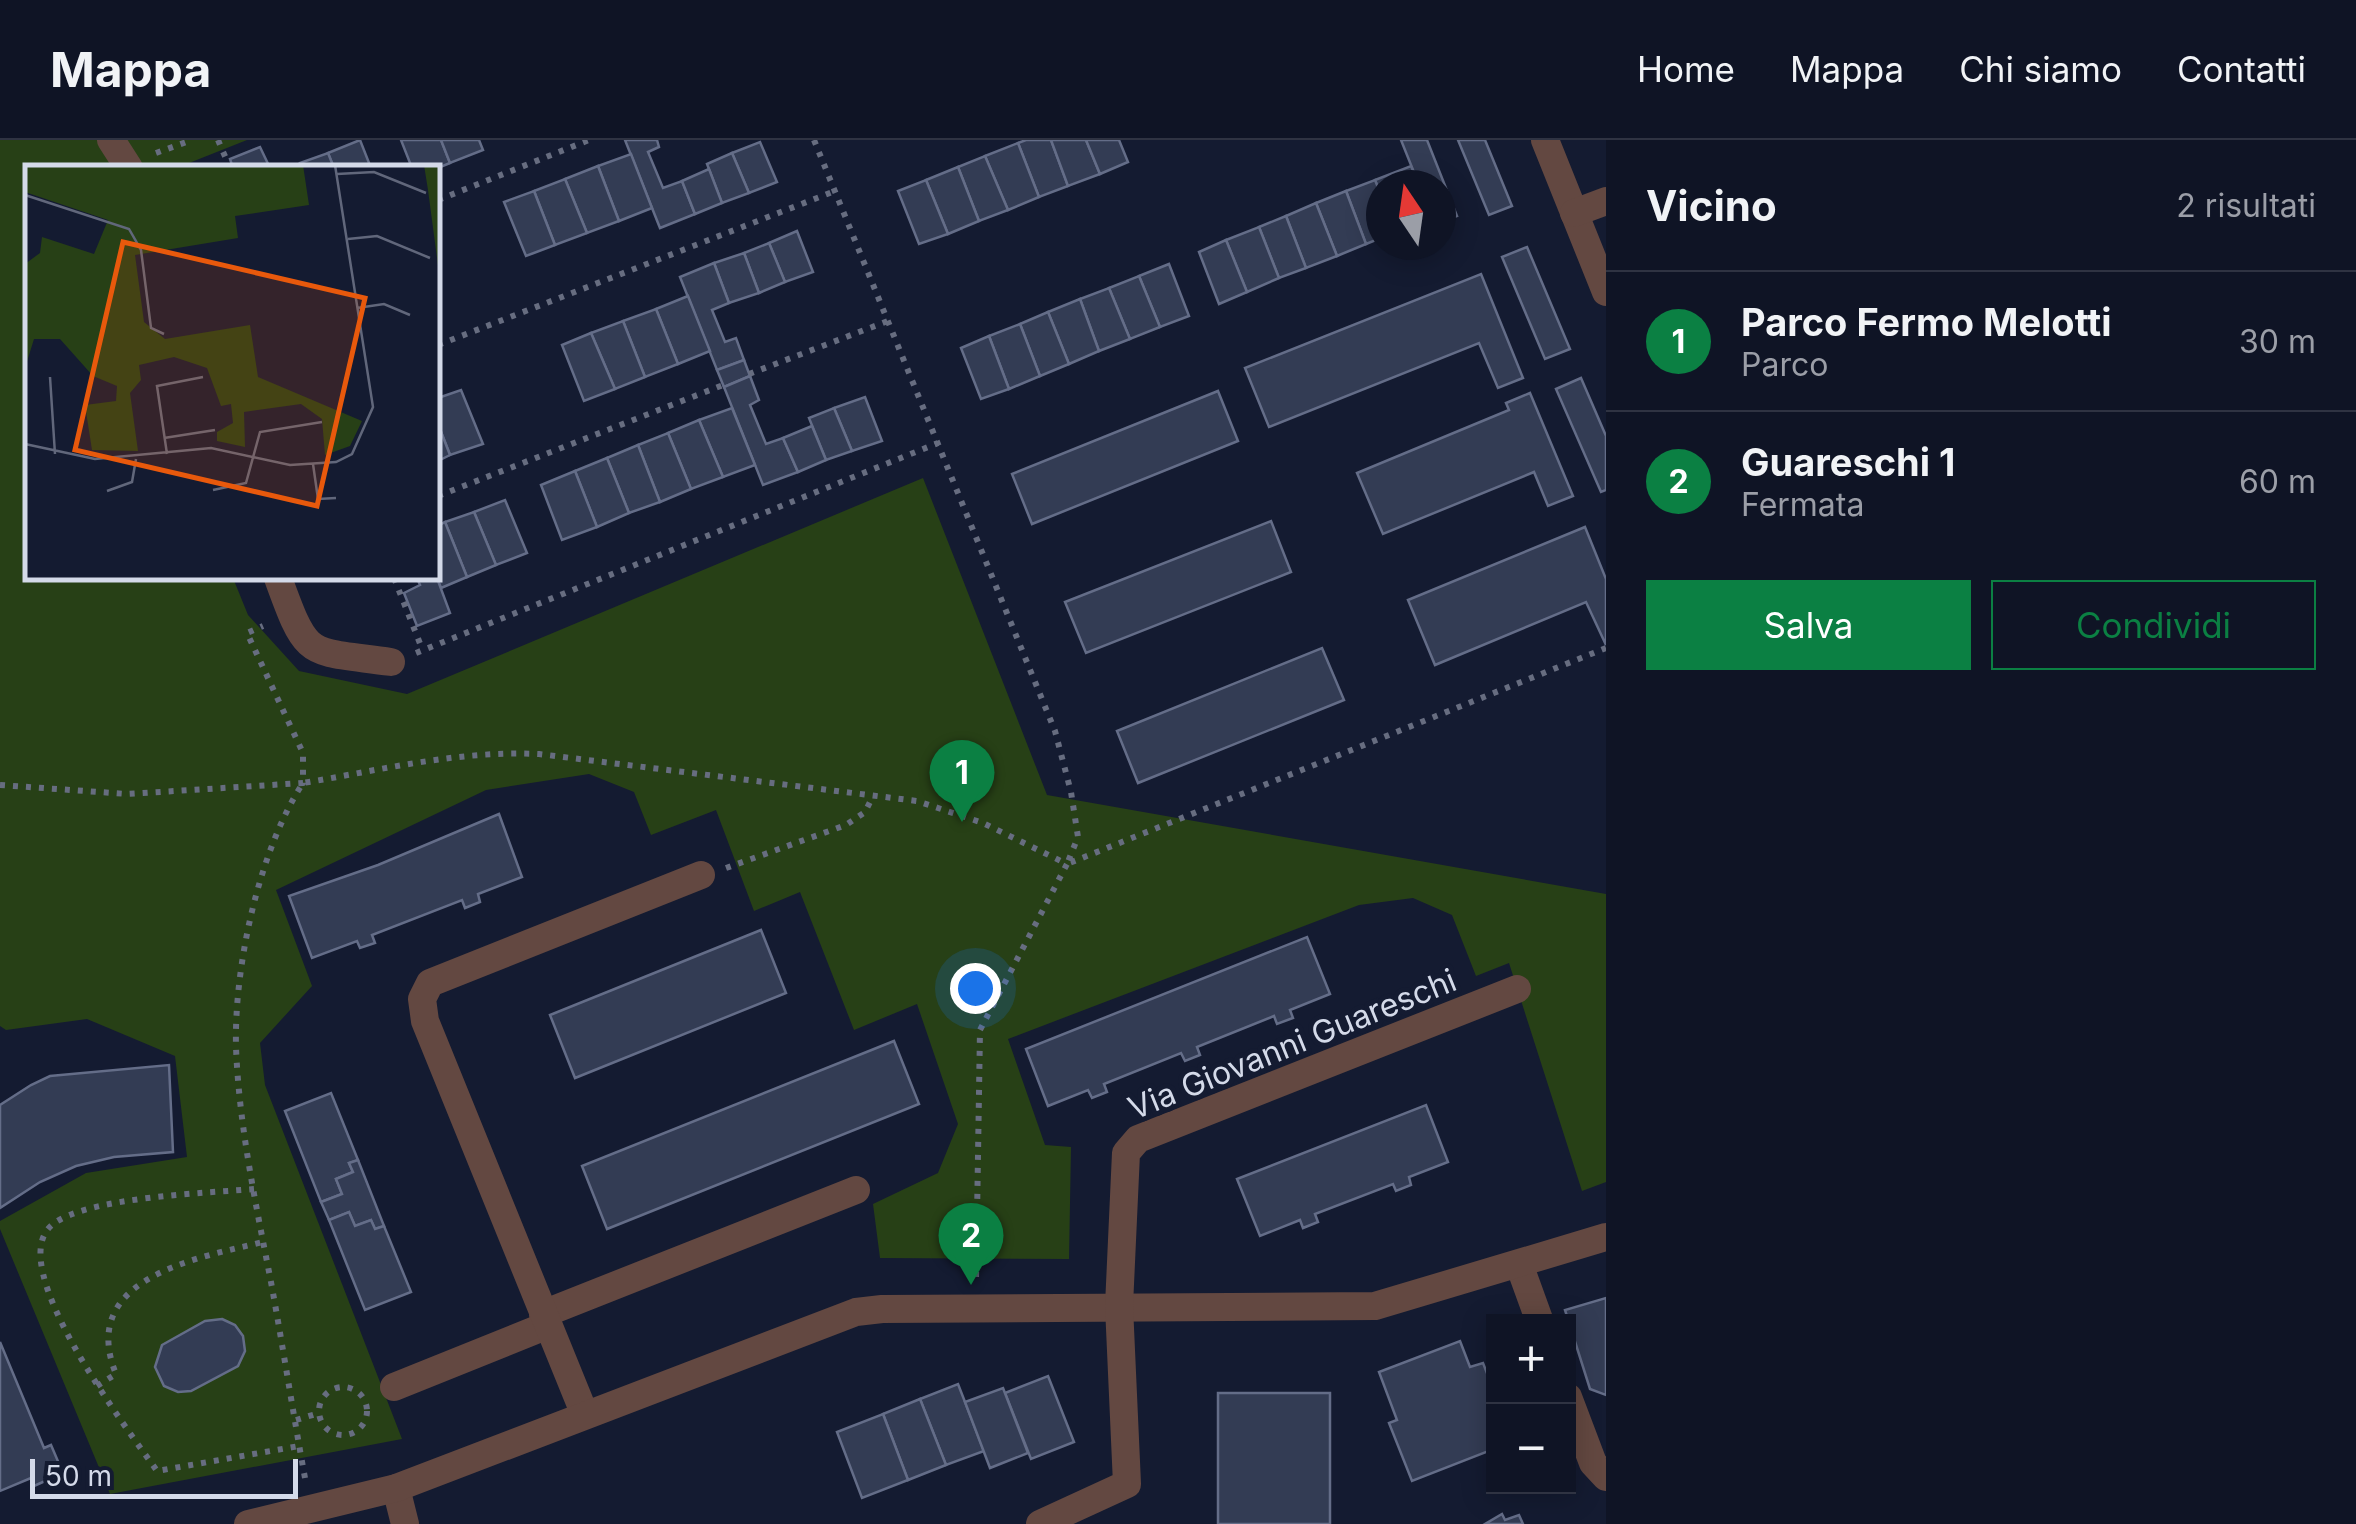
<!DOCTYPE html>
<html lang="it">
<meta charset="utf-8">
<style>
:root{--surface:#0f1425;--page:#1d2132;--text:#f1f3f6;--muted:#9b9ea7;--line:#2f3342;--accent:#0b8043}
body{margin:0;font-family:Inter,sans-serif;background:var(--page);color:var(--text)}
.controls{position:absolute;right:30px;bottom:30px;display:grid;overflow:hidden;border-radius:0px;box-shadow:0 5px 25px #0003}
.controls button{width:90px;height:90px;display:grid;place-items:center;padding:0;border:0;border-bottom:2px solid var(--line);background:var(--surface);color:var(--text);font:50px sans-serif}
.compass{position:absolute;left:1366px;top:30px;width:90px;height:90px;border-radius:50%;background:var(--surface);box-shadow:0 5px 25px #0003;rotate:347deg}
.scale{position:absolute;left:30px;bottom:25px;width:268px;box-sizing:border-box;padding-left:10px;border:5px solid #d4dae9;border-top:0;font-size:28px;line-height:35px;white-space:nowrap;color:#d4dae9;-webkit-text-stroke:8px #141b31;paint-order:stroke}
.you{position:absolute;left:975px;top:848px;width:35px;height:35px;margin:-25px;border:8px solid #fff;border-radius:50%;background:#1a73e8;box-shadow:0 0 0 15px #1a73e833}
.badge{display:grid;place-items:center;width:65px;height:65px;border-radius:50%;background:var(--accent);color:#fff;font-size:32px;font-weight:700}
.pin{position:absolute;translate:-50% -82px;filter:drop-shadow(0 2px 5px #0008)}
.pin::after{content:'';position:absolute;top:52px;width:35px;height:30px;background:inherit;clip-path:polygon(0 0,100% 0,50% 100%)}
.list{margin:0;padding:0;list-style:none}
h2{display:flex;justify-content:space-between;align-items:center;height:130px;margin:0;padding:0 40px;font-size:42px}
h2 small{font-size:32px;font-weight:400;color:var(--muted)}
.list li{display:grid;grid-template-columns:65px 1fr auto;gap:30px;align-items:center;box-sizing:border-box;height:140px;padding:0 40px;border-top:2px solid var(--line)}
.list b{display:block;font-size:38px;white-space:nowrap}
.list p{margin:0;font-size:32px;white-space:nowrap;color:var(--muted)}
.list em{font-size:32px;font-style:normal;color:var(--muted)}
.actions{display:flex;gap:20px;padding:30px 40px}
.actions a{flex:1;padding:22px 0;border:2px solid var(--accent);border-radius:0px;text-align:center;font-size:35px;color:var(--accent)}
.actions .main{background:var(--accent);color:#fff}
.map{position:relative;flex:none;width:1606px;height:1384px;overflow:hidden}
header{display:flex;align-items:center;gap:60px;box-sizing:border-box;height:140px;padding:0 50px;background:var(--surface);border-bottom:2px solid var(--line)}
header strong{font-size:48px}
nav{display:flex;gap:55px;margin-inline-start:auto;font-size:35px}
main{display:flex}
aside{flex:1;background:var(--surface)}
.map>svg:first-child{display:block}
.green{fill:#274016}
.building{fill:#333c54;stroke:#646d88;stroke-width:2.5}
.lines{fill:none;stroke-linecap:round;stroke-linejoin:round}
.path{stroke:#676d80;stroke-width:6;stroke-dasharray:5 8;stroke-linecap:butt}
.minor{stroke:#634841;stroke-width:28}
.labels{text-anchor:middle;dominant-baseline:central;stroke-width:10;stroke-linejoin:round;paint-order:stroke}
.street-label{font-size:32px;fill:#d4dae9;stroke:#141b31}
.inset-road{fill:none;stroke:#61677b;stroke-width:2.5}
.view{fill:#e8590c;fill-opacity:0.15;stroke:#e8590c;stroke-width:5}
.inset-edge{fill:none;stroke:#d4dae9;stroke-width:5}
</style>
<header>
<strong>Mappa</strong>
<nav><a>Home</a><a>Mappa</a><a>Chi siamo</a><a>Contatti</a></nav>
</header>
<main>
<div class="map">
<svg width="1606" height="1384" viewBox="0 0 1606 1384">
<rect width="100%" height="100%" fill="#141b31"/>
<polygon class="green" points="0,0 247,0 179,27 28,28 28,438 233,438 248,475 299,531 407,554 923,338 1047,655 1606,754 1606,1042 1582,1051 1509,823 1476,836 1452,775 1413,758 1359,765 1008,899 1045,1005 1071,1007 1069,1119 880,1118 873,1064 938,1033 958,984 917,864 854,890 800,752 754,771 716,670 651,695 634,652 589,634 486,650 276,750 312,846 260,903 265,945 402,1299 110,1354 0,1089 0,1081 86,1033 187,1017 175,916 87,879 6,890 0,886"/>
<g class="building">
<polygon points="360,0 371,28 334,28 328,13"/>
<polygon points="401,0 441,0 450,23 438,28 412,28"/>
<polygon points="441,0 479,0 483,10 450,23"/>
<polygon points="625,0 657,0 659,7 648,12 663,48 682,41 695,74 660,88"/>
<polygon points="1026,0 1051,0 1068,46 1039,57 1018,3"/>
<polygon points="1051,0 1086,0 1100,34 1068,46"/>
<polygon points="1086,0 1119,0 1128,22 1100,34"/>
<polygon points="1401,0 1427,0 1457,76 1441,82 1441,45 1419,45"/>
<polygon points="1458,0 1485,0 1512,66 1489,75"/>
<polygon points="760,2 777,42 749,53 732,13"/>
<polygon points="1018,3 1039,57 1008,70 985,16"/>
<polygon points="260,7 270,28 233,28 230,19"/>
<polygon points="328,13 334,28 302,28 300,23"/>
<polygon points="732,13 749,53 722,63 707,24"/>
<polygon points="631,14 652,68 619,81 598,26"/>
<polygon points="985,16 1008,70 979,81 958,27"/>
<polygon points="598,26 619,81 587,93 565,39"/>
<polygon points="1411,26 1419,45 1381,45 1381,55 1375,40"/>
<polygon points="958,27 979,81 948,94 926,40"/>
<polygon points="709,29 722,63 695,74 682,41"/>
<polygon points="565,39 587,93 555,105 534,51"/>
<polygon points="926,40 948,94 919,104 898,51"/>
<polygon points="1375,40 1381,55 1381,98 1366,104 1346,51"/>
<polygon points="534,51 555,105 526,116 504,62"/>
<polygon points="1346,51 1366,104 1337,116 1316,63"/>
<polygon points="1316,63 1337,116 1306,128 1286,76"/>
<polygon points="1286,76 1306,128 1279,138 1259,87"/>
<polygon points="1259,87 1279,138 1247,152 1226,100"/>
<polygon points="797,91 813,132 785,142 769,103"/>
<polygon points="1226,100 1247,152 1219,164 1199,112"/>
<polygon points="769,103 785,142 759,153 744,113"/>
<polygon points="1527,107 1570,209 1545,219 1502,117"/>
<polygon points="744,113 759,153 729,163 714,123"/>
<polygon points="714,123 729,163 712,170 725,202 736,198 744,220 717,230 680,137"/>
<polygon points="1169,124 1189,176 1160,187 1139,136"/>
<polygon points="1481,134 1523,238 1498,248 1479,203 1269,287 1245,228"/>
<polygon points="1139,136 1160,187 1130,199 1109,148"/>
<polygon points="1109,148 1130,199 1099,211 1080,159"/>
<polygon points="688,156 710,211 678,224 656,169"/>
<polygon points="1080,159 1099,211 1069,224 1048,172"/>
<polygon points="656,169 678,224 645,237 623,181"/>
<polygon points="1048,172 1069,224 1040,236 1020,184"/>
<polygon points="623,181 645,237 615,249 591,193"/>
<polygon points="1020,184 1040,236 1009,249 989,196"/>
<polygon points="591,193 615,249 584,261 562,205"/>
<polygon points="989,196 1009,249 981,259 961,208"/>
<polygon points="744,220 750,236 724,247 717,230"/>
<polygon points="750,236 759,260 750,265 766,304 783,298 798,332 763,345 724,247"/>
<polygon points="1581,238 1606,296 1606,350 1601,352 1556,249"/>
<polygon points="461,250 483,304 450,315 438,284 438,258"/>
<polygon points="1218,251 1238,301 1032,384 1012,334"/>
<polygon points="1530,253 1573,356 1548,366 1534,332 1383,394 1357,333 1509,270 1506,263"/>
<polygon points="865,257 882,301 852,311 834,268"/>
<polygon points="732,268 755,325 723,337 699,280"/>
<polygon points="834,268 852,311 826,320 809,278"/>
<polygon points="699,280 723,337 691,349 668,293"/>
<polygon points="438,284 450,315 438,321"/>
<polygon points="812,286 826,320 798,332 783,298"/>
<polygon points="668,293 691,349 660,362 638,305"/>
<polygon points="638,305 660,362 629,373 607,318"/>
<polygon points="607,318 629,373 597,387 575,331"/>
<polygon points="575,331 597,387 562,400 541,345"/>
<polygon points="505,360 527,413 496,425 474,372"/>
<polygon points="474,372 496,425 467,437 445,382"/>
<polygon points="1271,381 1291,432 1086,513 1065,462"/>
<polygon points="445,382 467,437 441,448 437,438 438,386"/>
<polygon points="1585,387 1606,439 1606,505 1586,462 1435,525 1408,460"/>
<polygon points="417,438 437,438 450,473 417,486 404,453 420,445"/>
<polygon points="1322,508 1344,560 1138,643 1117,591"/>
<polygon points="499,674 522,737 478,754 480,762 465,768 462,760 372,795 375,803 360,808 357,801 312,818 289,756 378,725"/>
<polygon points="761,790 786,853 575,938 550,875"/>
<polygon points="1307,797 1330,854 1290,870 1293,878 1277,884 1274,876 1197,907 1200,915 1185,921 1181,913 1104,944 1107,952 1092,958 1088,950 1048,966 1026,909"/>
<polygon points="894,901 919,964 607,1089 582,1026"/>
<polygon points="169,925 173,1012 114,1017 76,1026 40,1042 0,1068 0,965 31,945 50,936"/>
<polygon points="331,953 358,1020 349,1023 353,1032 336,1039 342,1054 321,1062 285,971"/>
<polygon points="1426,965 1448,1022 1409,1037 1411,1045 1396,1051 1393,1044 1315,1074 1318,1082 1303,1088 1300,1080 1260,1096 1237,1039"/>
<polygon points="358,1020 384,1086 375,1089 371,1080 355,1086 349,1072 329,1080 321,1062 342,1054 336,1039 353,1032 349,1023"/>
<polygon points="349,1072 355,1086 371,1080 375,1089 384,1086 411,1152 365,1170 329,1080"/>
<polygon points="1606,1158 1606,1255 1590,1249 1565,1170"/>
<polygon points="222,1179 235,1185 243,1196 245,1211 238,1226 191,1251 178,1252 164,1246 155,1227 162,1205 205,1181"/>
<polygon points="1460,1201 1470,1227 1483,1223 1494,1251 1494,1309 1412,1341 1389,1283 1397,1280 1379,1232"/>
<polygon points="0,1202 44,1308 51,1305 63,1333 34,1346 31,1338 0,1351"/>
<polygon points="1048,1236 1074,1302 1031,1319 1005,1253"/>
<polygon points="958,1244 984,1311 946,1325 920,1259"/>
<polygon points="1003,1248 1028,1313 990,1328 965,1262"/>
<rect x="1218" y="1253" width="112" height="131"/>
<polygon points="920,1259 946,1325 908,1340 883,1274"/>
<polygon points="883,1274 908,1340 862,1358 837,1292"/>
<polygon points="1502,1374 1505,1380 1519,1375 1523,1384 1485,1384"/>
</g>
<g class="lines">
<g class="path">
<polyline points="218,0 230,28"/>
<polyline points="814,0 1055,591 1071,652 1078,697 1067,724 1606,508"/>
<polyline points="156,13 192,0"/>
<polyline points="438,60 589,0"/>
<polyline points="438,205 835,51"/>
<polyline points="749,234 888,181"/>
<polyline points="438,356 723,245"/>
<polyline points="394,438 421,506"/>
<polyline points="416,513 938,303"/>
<polyline points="0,645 127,654 303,643 303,613 247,493 263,486"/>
<polyline points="726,728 846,685 865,672 873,656"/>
<path d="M254 1049C208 1053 85 1057 52 1085 2 1126 129 1291 157 1331L299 1306"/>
<path d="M97 1246 116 1234C77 1138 197 1118 263 1102"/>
<circle cx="343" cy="1271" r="24"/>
<polyline points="296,1280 319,1273"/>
<path d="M305 1338C293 1273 283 1207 271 1142 256 1065 239 986 236 907 234 827 259 710 303 643 381 630 460 610 539 614L917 661 983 683 1067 724 980 890 976 1140"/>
</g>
<g class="minor">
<polyline points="111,0 129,28"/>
<polyline points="1545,0 1606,152"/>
<polyline points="1574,73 1606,61"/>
<path d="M278 438C308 521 306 510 391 522"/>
<polyline points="1519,1124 1540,1182"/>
<polyline points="543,1174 856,1050"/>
<polyline points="394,1247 548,1185"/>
<polyline points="1568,1257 1593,1323 1606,1337"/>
<polyline points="585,1275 425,881 422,859 430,843 701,735"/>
<polyline points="396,1348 405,1384"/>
<polyline points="248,1384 396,1348 856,1172 882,1169 1375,1166 1606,1097"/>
<polyline points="1040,1384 1127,1344 1119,1166 1126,1013 1138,999 1517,849"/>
</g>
</g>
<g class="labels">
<g class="street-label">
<text transform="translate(1292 904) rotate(-22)">Via Giovanni Guareschi</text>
</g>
</g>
<g transform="translate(25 25)">
<rect width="415" height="415" fill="#141b31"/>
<path d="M0 0H278L284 40 210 51 213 73 110 90 119 157 140 174 225 160 233 212 337 256 325 281 300 290 297 254 276 239 219 247 220 282 192 276V267L208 258 206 239 196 241 182 203 149 192 114 200 116 215 105 228 113 286 67 285 60 240 91 236 92 221 68 211 35 174H9L0 203V99L15 88 17 72 69 89 83 55 0 27ZM399 0H415L414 108 403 25Z" fill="#274016"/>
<path class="inset-road" d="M312 9 349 7 401 28M0 30 104 64 116 85 126 163 139 169M323 74 352 71 405 93M332 143 359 139 385 150M25 212 30 289M139 273 190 265M0 279 70 294 186 283 265 300 311 297 327 289 348 242 310 0M142 289 132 221 178 212M288 299 293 334 311 333M188 325 221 318 235 267 297 257M82 326 107 317 111 294"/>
<path class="view" d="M98 77 340 133 292 341 50 285Z"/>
<rect width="415" height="415" class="inset-edge"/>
</g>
</svg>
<div class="controls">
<button>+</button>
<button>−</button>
</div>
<svg class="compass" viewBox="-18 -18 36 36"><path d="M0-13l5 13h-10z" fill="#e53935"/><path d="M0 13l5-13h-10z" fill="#9b9ea7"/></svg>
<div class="scale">50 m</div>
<div class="you"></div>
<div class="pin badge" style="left:962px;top:682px">1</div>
<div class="pin badge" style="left:971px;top:1145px">2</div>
</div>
<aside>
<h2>Vicino<small>2 risultati</small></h2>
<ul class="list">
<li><span class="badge">1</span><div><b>Parco Fermo Melotti</b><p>Parco</p></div><em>30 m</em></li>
<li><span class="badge">2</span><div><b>Guareschi 1</b><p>Fermata</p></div><em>60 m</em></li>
</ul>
<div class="actions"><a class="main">Salva</a><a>Condividi</a></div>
</aside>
</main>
